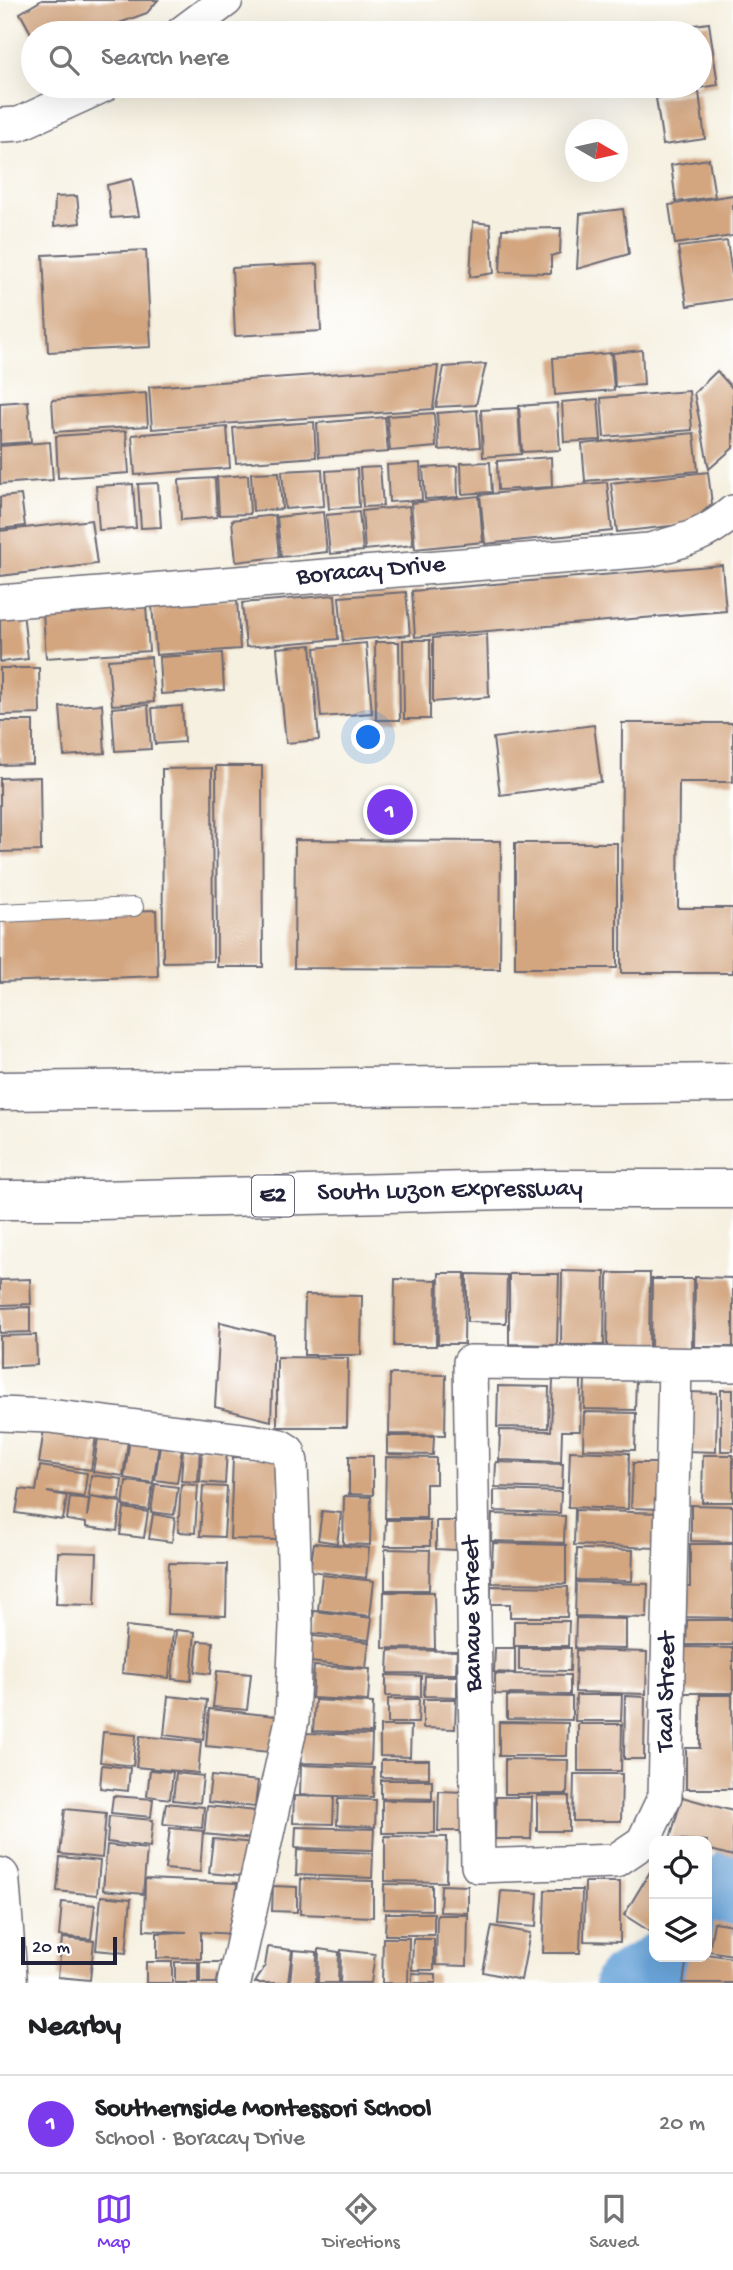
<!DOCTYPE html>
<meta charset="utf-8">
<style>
:root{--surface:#fff;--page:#f2f2f2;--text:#202124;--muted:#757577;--line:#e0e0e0;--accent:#7c3aed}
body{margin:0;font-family:"Gochi Hand",sans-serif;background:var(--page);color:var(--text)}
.controls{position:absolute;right:21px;bottom:21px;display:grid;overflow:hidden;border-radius:14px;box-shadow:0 7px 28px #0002}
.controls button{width:63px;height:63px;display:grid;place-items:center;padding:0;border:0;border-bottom:2px solid var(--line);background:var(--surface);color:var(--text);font:35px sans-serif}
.compass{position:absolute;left:565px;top:119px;width:63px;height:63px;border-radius:50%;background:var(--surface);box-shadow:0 7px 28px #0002;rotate:99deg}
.scale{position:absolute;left:21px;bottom:18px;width:96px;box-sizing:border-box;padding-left:7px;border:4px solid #22223b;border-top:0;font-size:19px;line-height:24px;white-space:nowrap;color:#22223b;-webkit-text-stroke:5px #fff;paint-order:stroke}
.you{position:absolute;left:369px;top:738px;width:24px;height:24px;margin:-18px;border:5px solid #fff;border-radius:50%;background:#1a73e8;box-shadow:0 0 0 10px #1a73e833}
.badge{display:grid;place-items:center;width:46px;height:46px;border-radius:50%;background:var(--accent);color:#fff;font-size:23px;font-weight:700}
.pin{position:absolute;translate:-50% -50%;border:4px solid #fff;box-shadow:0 2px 7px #0006}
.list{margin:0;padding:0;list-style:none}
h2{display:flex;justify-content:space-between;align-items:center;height:91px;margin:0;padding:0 28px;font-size:30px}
h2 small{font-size:23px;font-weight:400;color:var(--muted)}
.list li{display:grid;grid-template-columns:46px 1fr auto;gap:21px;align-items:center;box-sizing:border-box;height:98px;padding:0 28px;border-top:2px solid var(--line)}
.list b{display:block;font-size:26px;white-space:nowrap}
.list p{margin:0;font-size:23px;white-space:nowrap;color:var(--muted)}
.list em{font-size:23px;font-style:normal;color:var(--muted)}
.icon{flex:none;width:38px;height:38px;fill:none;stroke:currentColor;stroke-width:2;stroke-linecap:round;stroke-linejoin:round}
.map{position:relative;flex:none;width:733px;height:1983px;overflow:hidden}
.search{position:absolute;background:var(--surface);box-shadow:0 7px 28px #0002;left:21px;right:21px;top:21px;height:77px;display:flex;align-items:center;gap:18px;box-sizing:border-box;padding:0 24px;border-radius:38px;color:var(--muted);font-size:26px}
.sheet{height:189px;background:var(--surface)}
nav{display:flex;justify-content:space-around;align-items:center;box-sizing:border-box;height:98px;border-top:2px solid var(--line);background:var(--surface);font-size:19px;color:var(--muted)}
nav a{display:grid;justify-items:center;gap:4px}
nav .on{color:var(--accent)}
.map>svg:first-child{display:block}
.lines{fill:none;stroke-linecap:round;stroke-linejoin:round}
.river{stroke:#69a4d9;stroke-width:58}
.building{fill:#d3a680}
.service-casing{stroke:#6c6a75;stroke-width:20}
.minor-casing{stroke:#6c6a75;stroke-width:36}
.tertiary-casing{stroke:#6c6a75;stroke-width:41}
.motorway-casing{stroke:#6c6a75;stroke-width:41}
.service{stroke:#fff;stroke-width:18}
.minor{stroke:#fff;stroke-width:33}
.tertiary{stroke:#fff;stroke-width:38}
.motorway{stroke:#fff;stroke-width:38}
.labels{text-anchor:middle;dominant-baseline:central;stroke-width:5;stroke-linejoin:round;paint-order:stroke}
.shield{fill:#fff;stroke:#646476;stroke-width:2}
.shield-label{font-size:24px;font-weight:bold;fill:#22223b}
.street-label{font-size:26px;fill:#22223b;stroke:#fff}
</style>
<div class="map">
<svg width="733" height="1983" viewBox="0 0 733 1983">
<rect width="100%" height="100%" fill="#fff"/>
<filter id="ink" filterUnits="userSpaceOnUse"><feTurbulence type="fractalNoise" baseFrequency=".0143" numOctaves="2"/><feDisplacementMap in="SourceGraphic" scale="14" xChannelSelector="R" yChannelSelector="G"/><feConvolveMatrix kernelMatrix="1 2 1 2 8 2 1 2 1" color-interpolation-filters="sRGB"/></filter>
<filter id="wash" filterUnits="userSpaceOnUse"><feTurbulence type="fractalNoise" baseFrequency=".00686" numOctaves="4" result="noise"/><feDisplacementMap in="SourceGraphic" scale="28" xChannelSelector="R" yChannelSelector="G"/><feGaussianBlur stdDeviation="1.57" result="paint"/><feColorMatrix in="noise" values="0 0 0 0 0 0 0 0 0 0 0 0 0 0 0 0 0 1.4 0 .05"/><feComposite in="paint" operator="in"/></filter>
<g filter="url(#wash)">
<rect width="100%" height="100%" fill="#f5f0e0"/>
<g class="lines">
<g class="river">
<polyline points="707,1922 733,1876"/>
<polyline points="623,1983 665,1957"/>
</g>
</g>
<g id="blocks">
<g class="building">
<polygon points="42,0 158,0 147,13 92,33 33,33 33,37 20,13"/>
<polygon points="709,23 718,85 668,93 667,86 700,86 700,33 660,33 659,30"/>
<polygon points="699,92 705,139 663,145 656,98"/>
<polygon points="709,159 715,197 676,202 671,165"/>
<polygon points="132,179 139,216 111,218 107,185"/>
<polygon points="733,195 733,236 675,244 669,205"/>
<polygon points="77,196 80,223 54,226 55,197"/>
<polygon points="623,209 629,254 577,269 580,214"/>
<polygon points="473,222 490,224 494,273 470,277"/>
<polygon points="561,228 560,253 551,256 551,273 500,272 502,229"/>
<polygon points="727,241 733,281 733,299 687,306 678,247"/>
<polygon points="146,250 151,347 48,352 43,255"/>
<polygon points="318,264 321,331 235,336 232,268"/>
<polygon points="642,350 644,385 615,387 613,353"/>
<polygon points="611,353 614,390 555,395 553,358"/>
<polygon points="486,364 476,405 436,407 444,367"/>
<polygon points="438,366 433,409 152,429 149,387"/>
<polygon points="717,371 733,389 733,448 709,469 694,393"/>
<polygon points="689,391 692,430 604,437 601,398"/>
<polygon points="146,393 148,426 54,432 52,400"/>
<polygon points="598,399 601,440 564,442 562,402"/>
<polygon points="28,401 31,442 0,444 0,403"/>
<polygon points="557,403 560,450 522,452 519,406"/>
<polygon points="518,408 521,454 483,457 481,410"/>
<polygon points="477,410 480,447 439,450 437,413"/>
<polygon points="434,413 436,447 390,451 387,416"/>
<polygon points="385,417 388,452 319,457 317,423"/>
<polygon points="314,422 316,457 236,463 233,428"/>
<polygon points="227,427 230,468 135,475 132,435"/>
<polygon points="126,431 129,473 58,478 56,436"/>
<polygon points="694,433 698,471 585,481 582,444"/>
<polygon points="50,442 53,480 0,484 0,446"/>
<polygon points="551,457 552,487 498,490 497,461"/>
<polygon points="490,462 492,492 462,494 461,463"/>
<polygon points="420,463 422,500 389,502 387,465"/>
<polygon points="457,466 458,497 425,499 423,468"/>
<polygon points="380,467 383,506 363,507 360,468"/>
<polygon points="322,469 324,506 285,509 282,471"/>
<polygon points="357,469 359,507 329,509 326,471"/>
<polygon points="279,472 282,509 253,511 251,473"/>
<polygon points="708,472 712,504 689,524 617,532 611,483"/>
<polygon points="248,475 250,514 219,515 217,477"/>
<polygon points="215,478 217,517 181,520 179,480"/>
<polygon points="607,482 612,531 485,544 480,495"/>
<polygon points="158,483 161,527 141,528 138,484"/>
<polygon points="133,484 136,528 99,530 96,486"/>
<polygon points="21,495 25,526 0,529 0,497"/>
<polygon points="479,496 483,542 415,549 411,503"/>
<polygon points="409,506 413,545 365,550 362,511"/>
<polygon points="323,512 327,552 281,557 277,517"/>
<polygon points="359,512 363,551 330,554 326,515"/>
<polygon points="275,515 279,557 236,562 232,520"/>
<polygon points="91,520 97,564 0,576 0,531"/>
<polygon points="722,565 726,611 415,637 412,591"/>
<polygon points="406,592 410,635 343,641 339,597"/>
<polygon points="335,595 338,639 246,647 242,603"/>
<polygon points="237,599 240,649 156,655 152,605"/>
<polygon points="146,605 149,651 46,658 43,612"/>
<polygon points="23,611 28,659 0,662 0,614"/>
<polygon points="487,634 489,697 433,702 433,638"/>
<polygon points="403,640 430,640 430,719 404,719"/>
<polygon points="375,642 399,642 400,720 376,720"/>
<polygon points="366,643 372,713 321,717 315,648"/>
<polygon points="311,645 319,740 286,743 277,648"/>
<polygon points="222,653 224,690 161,694 159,657"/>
<polygon points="151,657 154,702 112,705 108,660"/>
<polygon points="0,668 39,668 40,714 0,715"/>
<polygon points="102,704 105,753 64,756 60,707"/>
<polygon points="148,705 151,749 115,751 112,708"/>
<polygon points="182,706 184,742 155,744 152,708"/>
<polygon points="0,721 33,721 33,764 0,765"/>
<polygon points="622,723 733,723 733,782 679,782 678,908 733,908 733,973 621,973"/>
<polygon points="594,725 601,782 500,795 493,738"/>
<polygon points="216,766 262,766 263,967 217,967"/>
<polygon points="212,768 213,961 163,962 162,769"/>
<polygon points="40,777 41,851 0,852 0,778"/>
<polygon points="295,840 501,841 500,969 294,968"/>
<rect x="515" y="843" width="102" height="125"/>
<polygon points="156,910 158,976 0,982 0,916"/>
<polygon points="562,1271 605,1272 604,1345 561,1345"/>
<polygon points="439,1273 465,1273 464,1344 438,1344"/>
<polygon points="608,1273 650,1273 649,1347 607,1347"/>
<polygon points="467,1274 507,1275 506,1323 467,1322"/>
<polygon points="509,1274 559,1274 557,1345 509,1344"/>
<polygon points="695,1277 733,1278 733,1347 694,1347"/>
<polygon points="30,1279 31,1304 0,1305 0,1280"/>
<polygon points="395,1279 437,1280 436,1346 394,1346"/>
<polygon points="652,1279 693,1279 692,1350 651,1350"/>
<polygon points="305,1295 362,1296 361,1355 304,1355"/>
<polygon points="30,1307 30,1332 0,1333 0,1308"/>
<polygon points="220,1322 274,1335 271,1421 215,1407"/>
<polygon points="36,1335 37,1365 0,1367 0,1336"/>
<polygon points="277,1357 348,1358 347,1427 277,1427"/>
<polygon points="390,1374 446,1375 445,1435 389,1434"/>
<polygon points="585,1377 636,1378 635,1410 584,1409"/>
<polygon points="553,1380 581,1380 580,1431 562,1431 561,1462 499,1460 500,1430 551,1431"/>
<polygon points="498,1386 549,1387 548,1428 497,1427"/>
<rect x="721" y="1390" width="12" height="61"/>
<polygon points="688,1392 717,1393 716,1452 687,1451"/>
<polygon points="584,1412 636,1413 635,1450 583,1449"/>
<polygon points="45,1422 97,1430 91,1470 39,1463"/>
<polygon points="99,1430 129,1435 123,1476 93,1472"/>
<polygon points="387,1436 434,1436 433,1455 387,1454"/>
<polygon points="130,1439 159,1444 153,1483 124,1478"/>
<polygon points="160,1446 182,1449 177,1483 155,1480"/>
<polygon points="183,1447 200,1448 198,1482 181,1481"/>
<polygon points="202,1447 227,1449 225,1484 200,1482"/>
<polygon points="570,1451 629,1453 628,1509 568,1507"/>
<polygon points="703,1455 733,1455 733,1502 702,1502"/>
<polygon points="349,1456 373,1456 373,1495 349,1494"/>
<polygon points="233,1457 280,1458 277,1540 230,1539"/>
<polygon points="386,1457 436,1458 436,1484 426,1484 426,1518 385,1518"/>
<polygon points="496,1462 563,1464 562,1489 495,1487"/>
<polygon points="633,1463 662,1463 661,1509 631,1508"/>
<polygon points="40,1466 87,1473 84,1497 47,1492 67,1496 63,1520 16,1513 20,1489 36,1491"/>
<polygon points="91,1475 122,1479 120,1500 89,1496"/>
<polygon points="126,1481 153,1484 149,1510 123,1506"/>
<polygon points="155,1484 178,1487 174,1515 151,1512"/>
<polygon points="181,1484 198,1485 195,1533 178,1532"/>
<polygon points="203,1486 227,1487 224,1537 200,1536"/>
<polygon points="494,1490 561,1492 560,1513 494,1511"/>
<polygon points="344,1496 371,1497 370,1545 343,1544"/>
<polygon points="70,1497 89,1499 87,1517 90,1497 121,1502 117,1531 86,1527 86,1523 67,1520"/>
<polygon points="691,1505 733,1506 733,1542 691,1541"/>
<polygon points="124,1508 148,1512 144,1538 120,1535"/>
<polygon points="575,1510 659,1513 658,1548 574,1545"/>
<polygon points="322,1511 341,1513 337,1543 318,1540"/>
<polygon points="153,1514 175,1518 172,1542 149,1539"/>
<polygon points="492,1514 565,1516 564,1543 491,1541"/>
<polygon points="386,1520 430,1520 430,1546 385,1546"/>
<polygon points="436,1521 457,1521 456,1550 436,1549"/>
<polygon points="314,1543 369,1548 366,1578 310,1571"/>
<polygon points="493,1543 566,1545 566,1584 491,1583"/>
<polygon points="690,1544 733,1544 733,1618 679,1617 679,1587 690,1587"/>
<polygon points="385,1549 430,1550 429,1590 385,1590"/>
<polygon points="577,1549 633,1550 632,1581 576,1580"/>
<polygon points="58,1552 97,1553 95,1605 56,1604"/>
<polygon points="169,1563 227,1564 226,1616 167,1614"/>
<polygon points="322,1575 374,1581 370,1616 318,1610"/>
<polygon points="576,1582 648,1584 647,1618 575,1616"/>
<polygon points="491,1586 568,1587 567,1617 510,1617 510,1604 491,1604"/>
<polygon points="384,1592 434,1592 435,1649 383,1648"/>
<polygon points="314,1611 372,1618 369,1640 311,1633"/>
<polygon points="576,1618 626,1619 626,1649 575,1648"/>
<polygon points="687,1620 733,1620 733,1645 686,1645"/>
<polygon points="514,1621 569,1621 568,1646 514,1646"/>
<polygon points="126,1626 173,1631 169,1678 122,1673"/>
<polygon points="176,1630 195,1632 191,1681 172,1679"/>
<polygon points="304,1635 369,1642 366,1668 301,1661"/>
<polygon points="198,1641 213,1642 211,1674 195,1672"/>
<polygon points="683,1647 733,1648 733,1693 683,1693"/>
<polygon points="495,1648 515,1648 515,1673 494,1672"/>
<polygon points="519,1648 571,1648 570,1671 519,1670"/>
<polygon points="389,1650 457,1651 456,1674 388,1673"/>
<polygon points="576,1650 647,1652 646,1694 575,1692"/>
<polygon points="314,1666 370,1669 368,1701 312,1698"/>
<polygon points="217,1671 251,1674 247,1710 213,1707"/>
<polygon points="495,1674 570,1675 570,1695 495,1694"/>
<polygon points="386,1675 421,1676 421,1697 386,1696"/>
<polygon points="425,1676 457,1676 457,1697 424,1696"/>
<polygon points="576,1695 622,1695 621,1721 575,1721"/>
<polygon points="700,1695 732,1695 733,1789 686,1789 686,1748 700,1748"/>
<polygon points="168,1696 207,1700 203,1740 164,1735"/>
<polygon points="507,1696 572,1697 572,1720 507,1719"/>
<polygon points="625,1696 645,1697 644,1759 624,1759"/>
<polygon points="388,1699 419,1699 418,1723 388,1723"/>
<polygon points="423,1699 456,1699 455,1729 423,1728"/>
<polygon points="315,1700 373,1703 372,1733 313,1731"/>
<polygon points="209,1709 285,1717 281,1753 206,1746"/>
<polygon points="499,1722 568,1723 567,1756 499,1756"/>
<polygon points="578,1724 622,1724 621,1771 578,1771"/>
<polygon points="380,1726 411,1726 410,1757 380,1756"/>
<polygon points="103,1732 136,1735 133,1766 100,1762"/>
<polygon points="301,1733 372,1735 371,1765 300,1763"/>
<polygon points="140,1736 201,1742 198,1773 136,1767"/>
<polygon points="505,1759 568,1760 567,1794 505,1794"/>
<polygon points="381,1760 429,1760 429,1778 381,1777"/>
<polygon points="102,1765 130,1768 128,1791 100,1788"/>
<polygon points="301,1765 374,1768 373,1797 300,1795"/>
<polygon points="150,1770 173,1772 170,1799 147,1796"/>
<polygon points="176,1773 203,1776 200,1803 173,1800"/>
<polygon points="574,1774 622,1774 621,1821 573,1821"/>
<polygon points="211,1776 258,1781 255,1807 208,1802"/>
<polygon points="381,1780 432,1780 432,1799 381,1798"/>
<polygon points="439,1791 464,1792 463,1831 438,1831"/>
<polygon points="113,1796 153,1799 151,1817 111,1813"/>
<polygon points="294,1796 334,1797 333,1824 293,1823"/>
<rect x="537" y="1796" width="32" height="35"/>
<polygon points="496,1797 532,1797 531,1839 495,1839"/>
<polygon points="682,1797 733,1811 733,1856 707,1849 707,1841 670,1839"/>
<polygon points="338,1799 376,1800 375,1827 337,1825"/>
<polygon points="382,1800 435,1801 435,1833 382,1833"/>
<polygon points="166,1803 204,1807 202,1828 163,1824"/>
<polygon points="207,1806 256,1811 253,1839 204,1834"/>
<polygon points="65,1809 106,1813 102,1858 60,1854"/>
<polygon points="109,1816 153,1820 150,1847 107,1842"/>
<polygon points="296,1827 374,1829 373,1850 295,1848"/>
<polygon points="170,1828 203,1831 200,1872 165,1869"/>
<polygon points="385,1836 447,1837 446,1882 385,1881"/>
<polygon points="213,1839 253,1843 250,1877 209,1873"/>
<polygon points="107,1845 147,1849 143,1894 103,1890"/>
<polygon points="297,1850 373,1853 372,1878 296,1875"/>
<polygon points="60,1857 100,1861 97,1895 57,1891"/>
<polygon points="654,1865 654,1934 624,1915"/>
<polygon points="145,1879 237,1883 235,1934 201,1932 201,1959 157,1958 157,1933 187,1932 144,1930"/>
<polygon points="301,1879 373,1881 373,1917 300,1914"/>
<polygon points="585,1882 620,1882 620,1942 584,1941"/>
<polygon points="384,1884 432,1885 432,1910 384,1909"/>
<polygon points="441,1885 468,1886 468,1913 440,1912"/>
<polygon points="273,1886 297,1887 297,1912 272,1911"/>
<polygon points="545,1890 582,1890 580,1953 543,1953"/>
<polygon points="501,1891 538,1893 536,1927 498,1924"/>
<polygon points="101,1896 131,1899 126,1953 96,1950"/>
<polygon points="62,1902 95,1905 91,1939 59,1936"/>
<polygon points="386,1913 434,1913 434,1935 385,1935"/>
<polygon points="437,1915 468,1915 467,1966 436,1965"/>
<polygon points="714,1922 733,1925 733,1955 709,1951"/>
<polygon points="492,1926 530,1933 521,1980 483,1972"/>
<polygon points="62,1938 94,1941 90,1980 58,1977"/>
<polygon points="383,1938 409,1938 408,1983 382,1983"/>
<polygon points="413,1939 434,1939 434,1970 412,1970"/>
<polygon points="268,1947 292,1950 288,1983 255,1983 265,1966"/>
<polygon points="319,1949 339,1952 338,1983 318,1983"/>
<polygon points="293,1950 317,1952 316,1983 290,1983"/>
<polygon points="341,1950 375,1954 371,1983 340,1983"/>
<polygon points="707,1954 733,1958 733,1983 683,1983 687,1957 707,1957"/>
<rect x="146" y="1962" width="26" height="21"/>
<rect x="175" y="1962" width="23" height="21"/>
<rect x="200" y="1962" width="22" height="21"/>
<polygon points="412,1973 436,1974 436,1983 412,1983"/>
</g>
</g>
</g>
<g filter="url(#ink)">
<use href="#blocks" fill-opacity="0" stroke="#6c6a75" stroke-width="2"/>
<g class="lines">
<defs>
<polyline id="service" points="0,913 134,907"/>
<g id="minor">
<polyline points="182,33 226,0"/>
<polyline points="0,125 19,124 102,86"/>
<path d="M0 602 649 550C684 541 705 536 733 512"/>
<polyline points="675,1366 665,1796 643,1842 615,1861 478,1866 470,1362 733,1365"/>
<polyline points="0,1414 49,1416 266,1443 280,1446 288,1451 291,1462 296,1626 292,1720 234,1983"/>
</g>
<polyline id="tertiary" points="0,1877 8,1983"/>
<g id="motorway">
<polyline points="0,1091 733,1083"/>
<polyline points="0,1200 99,1200 547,1189 733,1189"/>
</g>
</defs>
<use href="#service" class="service-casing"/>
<use href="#minor" class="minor-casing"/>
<use href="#tertiary" class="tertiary-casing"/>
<use href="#motorway" class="motorway-casing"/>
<use href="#service" class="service"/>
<use href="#minor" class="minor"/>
<use href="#tertiary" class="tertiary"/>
<use href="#motorway" class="motorway"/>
</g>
</g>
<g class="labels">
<rect class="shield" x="252" y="1175.5" width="42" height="41" rx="5"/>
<g class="shield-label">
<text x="273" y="1196">E2</text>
</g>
<g class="street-label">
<text transform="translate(371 572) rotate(-5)">Boracay Drive</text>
<text transform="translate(450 1192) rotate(-1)">South Luzon Expressway</text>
<text transform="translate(474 1614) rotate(-91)">Banaue Street</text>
<text transform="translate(668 1692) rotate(-89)">Taal Street</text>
</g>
</g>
</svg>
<div class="controls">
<button><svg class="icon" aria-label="locate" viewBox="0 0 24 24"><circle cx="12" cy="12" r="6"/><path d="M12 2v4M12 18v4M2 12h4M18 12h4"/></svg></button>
<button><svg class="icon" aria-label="layers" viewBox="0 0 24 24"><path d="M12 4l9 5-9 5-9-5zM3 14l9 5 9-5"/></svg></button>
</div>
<svg class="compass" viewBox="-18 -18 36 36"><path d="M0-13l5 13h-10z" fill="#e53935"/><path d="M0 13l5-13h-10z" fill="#757577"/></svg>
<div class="scale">20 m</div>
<div class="you"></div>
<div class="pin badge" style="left:390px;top:812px">1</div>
<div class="search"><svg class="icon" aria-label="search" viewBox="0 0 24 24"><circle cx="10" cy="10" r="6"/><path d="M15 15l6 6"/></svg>Search here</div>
</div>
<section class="sheet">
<h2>Nearby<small></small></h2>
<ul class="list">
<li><span class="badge">1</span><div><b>Southernside Montessori School</b><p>School · Boracay Drive</p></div><em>20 m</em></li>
</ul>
</section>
<nav>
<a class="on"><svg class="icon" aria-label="map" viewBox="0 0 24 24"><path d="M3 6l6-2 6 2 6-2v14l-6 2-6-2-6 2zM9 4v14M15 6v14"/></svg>Map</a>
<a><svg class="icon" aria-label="directions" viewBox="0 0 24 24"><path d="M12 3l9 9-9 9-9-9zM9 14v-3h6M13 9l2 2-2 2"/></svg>Directions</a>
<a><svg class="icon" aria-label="saved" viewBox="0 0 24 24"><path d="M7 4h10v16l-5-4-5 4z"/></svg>Saved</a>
</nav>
